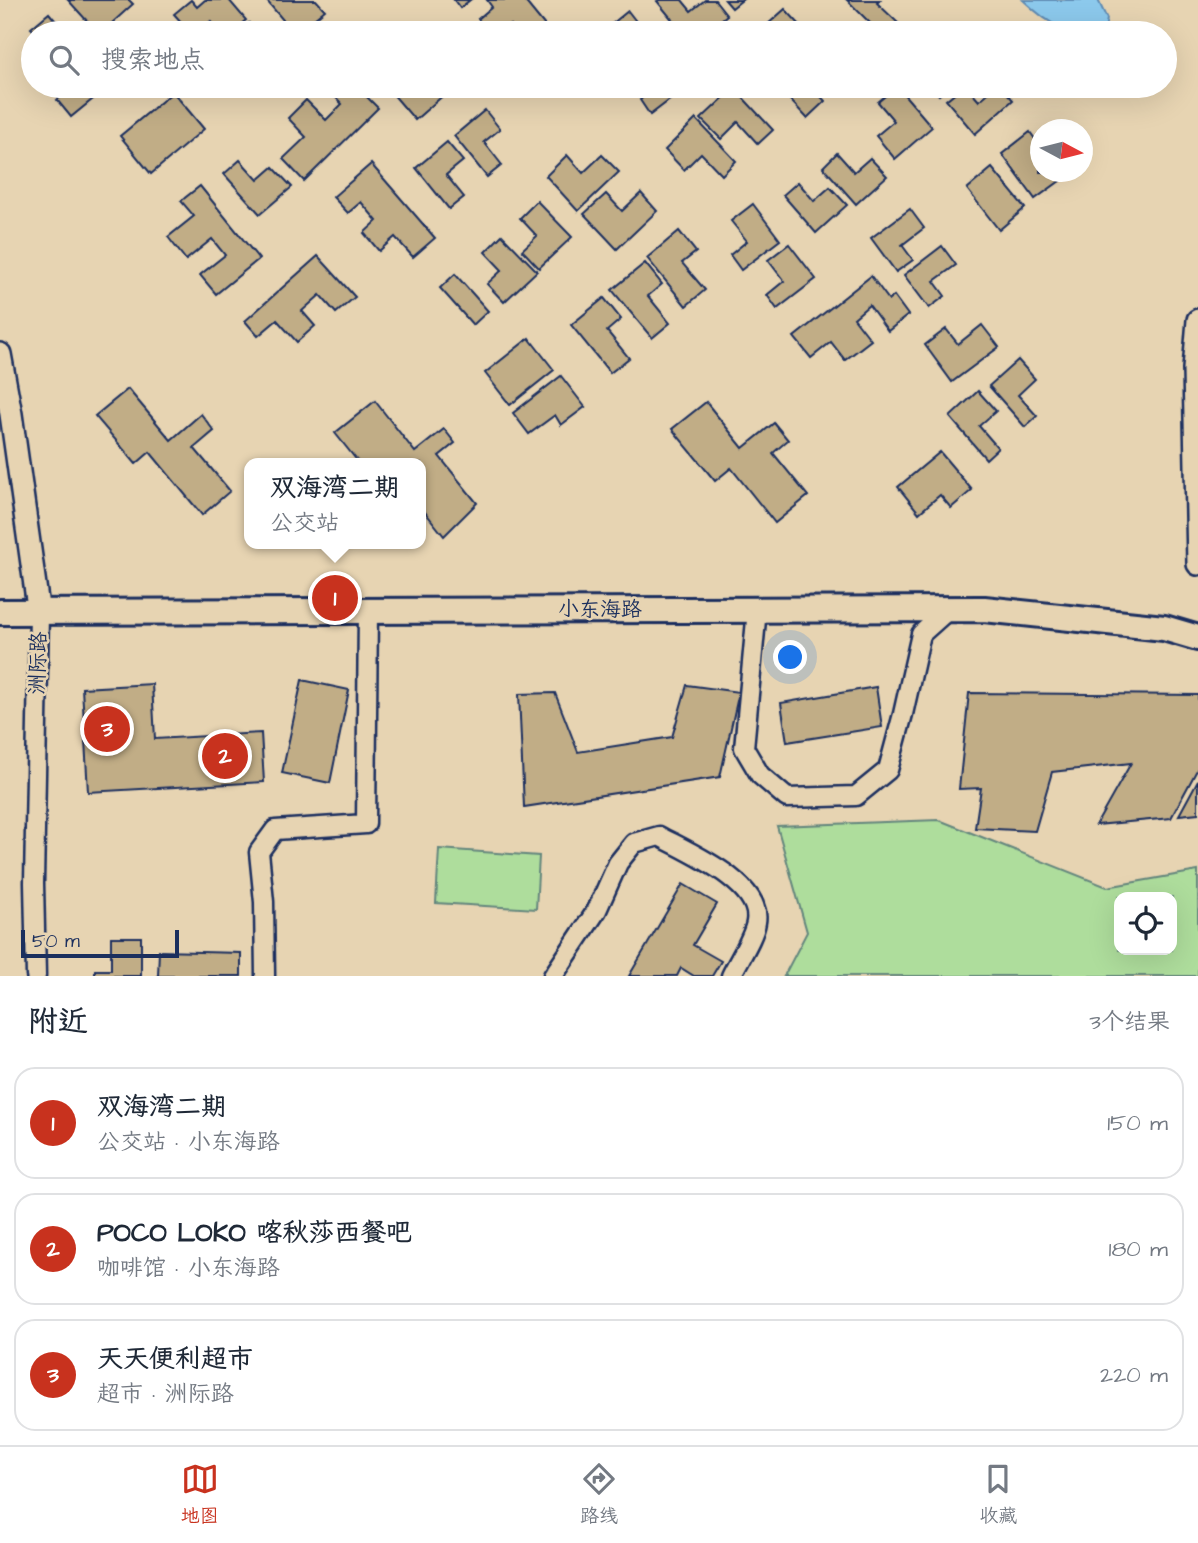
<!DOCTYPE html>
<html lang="zh">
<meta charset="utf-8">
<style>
:root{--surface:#fff;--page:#f2f2f3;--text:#1f2937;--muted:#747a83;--line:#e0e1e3;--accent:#c8321e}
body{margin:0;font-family:"Architects Daughter","LXGW WenKai TC",sans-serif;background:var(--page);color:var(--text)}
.controls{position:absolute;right:21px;bottom:21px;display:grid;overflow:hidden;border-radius:14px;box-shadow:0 7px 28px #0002}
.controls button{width:63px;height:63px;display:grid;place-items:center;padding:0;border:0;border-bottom:2px solid var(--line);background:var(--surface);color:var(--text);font:35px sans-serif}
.compass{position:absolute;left:1030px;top:119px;width:63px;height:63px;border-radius:50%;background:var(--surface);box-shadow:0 7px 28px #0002;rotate:97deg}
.scale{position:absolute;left:21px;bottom:18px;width:158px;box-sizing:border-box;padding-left:7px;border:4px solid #1b2f5e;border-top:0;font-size:19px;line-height:24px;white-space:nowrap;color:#1b2f5e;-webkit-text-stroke:5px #e7d4b2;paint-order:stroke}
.you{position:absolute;left:791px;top:658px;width:24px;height:24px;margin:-18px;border:5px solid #fff;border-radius:50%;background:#1a73e8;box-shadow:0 0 0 10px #1a73e833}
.badge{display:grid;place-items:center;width:46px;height:46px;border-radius:50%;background:var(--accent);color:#fff;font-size:23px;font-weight:700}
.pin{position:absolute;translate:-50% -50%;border:4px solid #fff;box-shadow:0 2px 7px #0006}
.popup{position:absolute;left:244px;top:458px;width:182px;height:91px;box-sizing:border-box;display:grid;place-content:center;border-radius:14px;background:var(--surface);filter:drop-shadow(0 2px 5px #0005);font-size:23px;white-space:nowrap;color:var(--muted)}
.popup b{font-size:26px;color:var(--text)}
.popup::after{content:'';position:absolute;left:50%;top:100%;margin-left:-14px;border:14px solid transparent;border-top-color:var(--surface)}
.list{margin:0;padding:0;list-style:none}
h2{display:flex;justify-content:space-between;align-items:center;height:91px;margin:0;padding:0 28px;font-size:30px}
h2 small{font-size:23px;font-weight:400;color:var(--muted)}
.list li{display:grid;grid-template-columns:46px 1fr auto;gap:21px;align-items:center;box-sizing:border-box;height:112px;margin:0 14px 14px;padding:0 14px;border:2px solid var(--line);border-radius:21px}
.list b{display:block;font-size:26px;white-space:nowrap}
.list p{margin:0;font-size:23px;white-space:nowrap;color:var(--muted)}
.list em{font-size:23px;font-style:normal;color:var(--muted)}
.icon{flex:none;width:38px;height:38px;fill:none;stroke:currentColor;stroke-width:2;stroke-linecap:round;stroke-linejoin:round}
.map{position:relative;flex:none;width:1198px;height:976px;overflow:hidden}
.search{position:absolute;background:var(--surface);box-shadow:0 7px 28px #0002;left:21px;right:21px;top:21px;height:77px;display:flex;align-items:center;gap:18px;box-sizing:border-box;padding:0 24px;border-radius:38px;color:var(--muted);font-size:26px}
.sheet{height:469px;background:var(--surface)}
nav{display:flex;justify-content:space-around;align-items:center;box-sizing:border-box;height:98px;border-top:2px solid var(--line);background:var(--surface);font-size:19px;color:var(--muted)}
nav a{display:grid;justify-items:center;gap:4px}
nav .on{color:var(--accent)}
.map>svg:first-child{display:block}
.green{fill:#aedd9c;stroke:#64867d;stroke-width:2;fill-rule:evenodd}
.water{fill:#8cc9ec;stroke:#5f8bb3;stroke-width:2}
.building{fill:#c1ad86;stroke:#1b2f5e;stroke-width:2}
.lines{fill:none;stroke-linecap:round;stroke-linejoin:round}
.minor-casing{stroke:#1b2f5e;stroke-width:23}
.tertiary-casing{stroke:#1b2f5e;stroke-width:26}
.secondary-casing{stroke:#1b2f5e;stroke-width:30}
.minor{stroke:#e7d4b2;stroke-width:18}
.tertiary{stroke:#e7d4b2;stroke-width:21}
.secondary{stroke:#e7d4b2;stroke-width:24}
.labels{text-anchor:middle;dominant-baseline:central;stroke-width:5;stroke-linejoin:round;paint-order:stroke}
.street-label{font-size:21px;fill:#1b2f5e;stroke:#e7d4b2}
</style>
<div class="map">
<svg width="1198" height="976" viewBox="0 0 1198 976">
<rect width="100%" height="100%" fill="#e7d4b2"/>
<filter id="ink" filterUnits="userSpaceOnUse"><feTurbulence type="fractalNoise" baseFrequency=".0143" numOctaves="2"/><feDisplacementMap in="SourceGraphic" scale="14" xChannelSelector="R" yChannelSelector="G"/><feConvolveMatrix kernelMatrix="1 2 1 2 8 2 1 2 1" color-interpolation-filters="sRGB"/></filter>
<g filter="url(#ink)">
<g class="green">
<path d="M939 820 1107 887 1198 871V976H784L807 932 777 826ZM1119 897H1172V950H1119Z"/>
<polygon points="439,849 539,856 536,909 436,903"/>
</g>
<path class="water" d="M1023 0H1098L1107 19 1104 33C1068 36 1049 25 1023 0Z"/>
<g class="building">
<polygon points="68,0 129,0 133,4 101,33 98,33"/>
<polygon points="191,0 197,7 205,0 229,0 246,20 230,33 221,33 211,21 197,33 191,33 174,14"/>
<polygon points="266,0 316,0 325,10 297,33 294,33"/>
<polygon points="454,0 470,0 460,8"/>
<polygon points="487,0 524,0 546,27 539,33 517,33 511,25 500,33 489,33 478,19 492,7"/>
<polygon points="659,0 682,0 691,11 705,0 715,0 727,15 705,33 683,33 657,1"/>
<polygon points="725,0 742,0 732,8"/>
<polygon points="847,0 880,0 877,3 898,23 888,33 880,33"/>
<polygon points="785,9 802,27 795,33 758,33"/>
<polygon points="628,11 645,33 612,33 607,28"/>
<polygon points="49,13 66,33 36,33 31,28"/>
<polygon points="249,23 257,33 236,33"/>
<polygon points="33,57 33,70 26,62"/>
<polygon points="75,86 109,86 71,117 57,100"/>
<polygon points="325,86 356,86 378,108 304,181 283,159 306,137 288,118 306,100 326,120 342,104"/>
<polygon points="386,86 414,86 416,88 419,86 454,86 415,120"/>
<polygon points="656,86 688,86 650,115 640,100"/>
<polygon points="777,86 811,86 825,101 807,118"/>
<polygon points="897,86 932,127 895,159 876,136 894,121 878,102"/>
<polygon points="931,86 949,86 939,95"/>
<polygon points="963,86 966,86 979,101 996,86 1001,86 1013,100 975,134 946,100"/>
<polygon points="734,88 773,130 758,144 738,122 721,139 701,119"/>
<polygon points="173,92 204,129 151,174 120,136"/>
<polygon points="485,110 500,129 484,142 502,165 487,177 454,136"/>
<polygon points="696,119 736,161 722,175 701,153 684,170 665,150"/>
<polygon points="1030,132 1040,146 1040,172 1059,172 1064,178 1035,199 1002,154"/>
<polygon points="447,142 463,161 446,175 464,197 449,209 416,168"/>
<polygon points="837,153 854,172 870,158 887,176 856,204 823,167"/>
<polygon points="567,155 583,173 602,155 619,172 578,211 546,176"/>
<polygon points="240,160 258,180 273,167 292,187 260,214 224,174"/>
<polygon points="371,164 435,238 413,257 395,237 379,251 364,233 377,221 361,202 348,213 333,197"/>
<polygon points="992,168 1025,208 999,230 967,189"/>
<polygon points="798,182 814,201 830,187 847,205 816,233 783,195"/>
<polygon points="200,186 259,259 216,294 200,275 225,255 212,239 186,260 168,237 194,216 181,201"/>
<polygon points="641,193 657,211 617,249 584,214 606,194 622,211"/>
<polygon points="537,201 572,237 539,268 522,250 537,236 520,218"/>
<polygon points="753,204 780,240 741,270 730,255 747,241 731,221"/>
<polygon points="910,209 924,228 902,245 913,260 896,272 871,238"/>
<polygon points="679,231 696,252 682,263 705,290 686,306 647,258"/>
<polygon points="502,235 537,271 504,302 487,284 502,270 485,252"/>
<polygon points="789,244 816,279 777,309 767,295 784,281 768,260"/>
<polygon points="942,246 956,265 934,281 945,296 929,308 904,275"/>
<polygon points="318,256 355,297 336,313 320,295 302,311 315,326 297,342 277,320 258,336 245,321"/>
<polygon points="645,263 662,284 648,296 670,323 652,338 612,290"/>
<polygon points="455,274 488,311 473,325 440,288"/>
<polygon points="871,276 889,300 894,296 908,315 888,331 869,305 854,318 871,340 845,360 831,342 811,358 794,337"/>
<polygon points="604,298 621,319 607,331 629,358 610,373 571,325"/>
<polygon points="982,325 999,347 952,382 925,345 946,329 958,344"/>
<polygon points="529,338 554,370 510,405 485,373"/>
<polygon points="1018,360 1035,379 1018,395 1037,416 1025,427 989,386"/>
<polygon points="561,376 585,407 561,425 555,415 529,434 513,413"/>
<polygon points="128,389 171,440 201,414 214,431 194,448 230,491 202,515 150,452 136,464 95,416"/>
<polygon points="978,391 996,411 979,426 998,448 986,459 950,417"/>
<polygon points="375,401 415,452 444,429 455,443 439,456 477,503 444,536 421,507 421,463 359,463 335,433"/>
<polygon points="706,402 743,448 774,423 788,440 773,453 808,496 775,523 731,468 715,481 672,429"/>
<polygon points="940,452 972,490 951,508 940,495 919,513 898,487"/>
<polygon points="302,680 349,690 330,783 282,773"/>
<polygon points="152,684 155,739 261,733 264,782 88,792 82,688"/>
<polygon points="687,685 739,692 720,777 524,807 519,694 555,693 578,752 672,737"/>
<polygon points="876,687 882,727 787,742 781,703"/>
<polygon points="969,693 1198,695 1198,768 1171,818 1096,825 1131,763 1052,772 1035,831 975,828 981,788 959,789"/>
<polygon points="1198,780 1198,813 1179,815"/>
<polygon points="683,884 717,904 693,945 721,961 712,976 694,976 681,968 677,976 629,976"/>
<polygon points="111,937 141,937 141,976 95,976 95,970 111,970"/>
<polygon points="159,951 241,953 241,976 158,976"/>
</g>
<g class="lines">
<defs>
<g id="minor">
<polyline points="757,609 744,748 760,775 787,798 856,796 888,770 903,714 921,634 949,609"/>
<polyline points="36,976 34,883 39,614"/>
<polyline points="265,976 264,902 259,852 275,830 366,824 368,610"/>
<path d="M553 976 597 910 618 863 634 843 659 836C686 851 763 883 756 922 754 937 738 961 731 976"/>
</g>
<g id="tertiary">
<polyline points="1198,320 1194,369 1198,564"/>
<polyline points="0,354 11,414 39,614"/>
</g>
<polyline id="secondary" points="0,612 984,609 1164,628 1198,638"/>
</defs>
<use href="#minor" class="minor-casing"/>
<use href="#tertiary" class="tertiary-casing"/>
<use href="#secondary" class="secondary-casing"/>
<use href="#minor" class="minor"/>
<use href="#tertiary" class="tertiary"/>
<use href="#secondary" class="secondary"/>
</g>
</g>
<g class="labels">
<g class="street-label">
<text x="600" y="609">小东海路</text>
<text transform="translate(38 663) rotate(-88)">洲际路</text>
</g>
</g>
</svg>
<div class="controls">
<button><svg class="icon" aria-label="locate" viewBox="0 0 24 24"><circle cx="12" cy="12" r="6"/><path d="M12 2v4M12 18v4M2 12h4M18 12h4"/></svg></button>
</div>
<svg class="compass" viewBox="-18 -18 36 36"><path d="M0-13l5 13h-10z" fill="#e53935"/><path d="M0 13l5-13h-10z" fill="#747a83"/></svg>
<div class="scale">50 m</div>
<div class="you"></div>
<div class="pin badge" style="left:335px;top:598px">1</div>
<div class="popup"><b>双海湾二期</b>公交站</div>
<div class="pin badge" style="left:225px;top:756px">2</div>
<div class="pin badge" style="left:107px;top:729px">3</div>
<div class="search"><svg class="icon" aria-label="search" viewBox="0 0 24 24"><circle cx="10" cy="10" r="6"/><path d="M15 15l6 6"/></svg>搜索地点</div>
</div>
<section class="sheet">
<h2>附近<small>3个结果</small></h2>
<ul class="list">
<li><span class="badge">1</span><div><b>双海湾二期</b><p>公交站 · 小东海路</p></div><em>150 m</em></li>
<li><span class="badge">2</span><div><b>POCO LOKO 喀秋莎西餐吧</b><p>咖啡馆 · 小东海路</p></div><em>180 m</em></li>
<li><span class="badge">3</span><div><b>天天便利超市</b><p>超市 · 洲际路</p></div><em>220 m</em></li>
</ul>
</section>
<nav>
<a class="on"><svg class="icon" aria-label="map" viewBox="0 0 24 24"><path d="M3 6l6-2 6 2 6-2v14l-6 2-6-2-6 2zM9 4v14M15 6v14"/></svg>地图</a>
<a><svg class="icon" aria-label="directions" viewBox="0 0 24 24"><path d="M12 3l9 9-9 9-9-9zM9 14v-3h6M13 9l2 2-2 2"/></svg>路线</a>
<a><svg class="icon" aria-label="saved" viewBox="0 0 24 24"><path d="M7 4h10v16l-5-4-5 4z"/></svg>收藏</a>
</nav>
